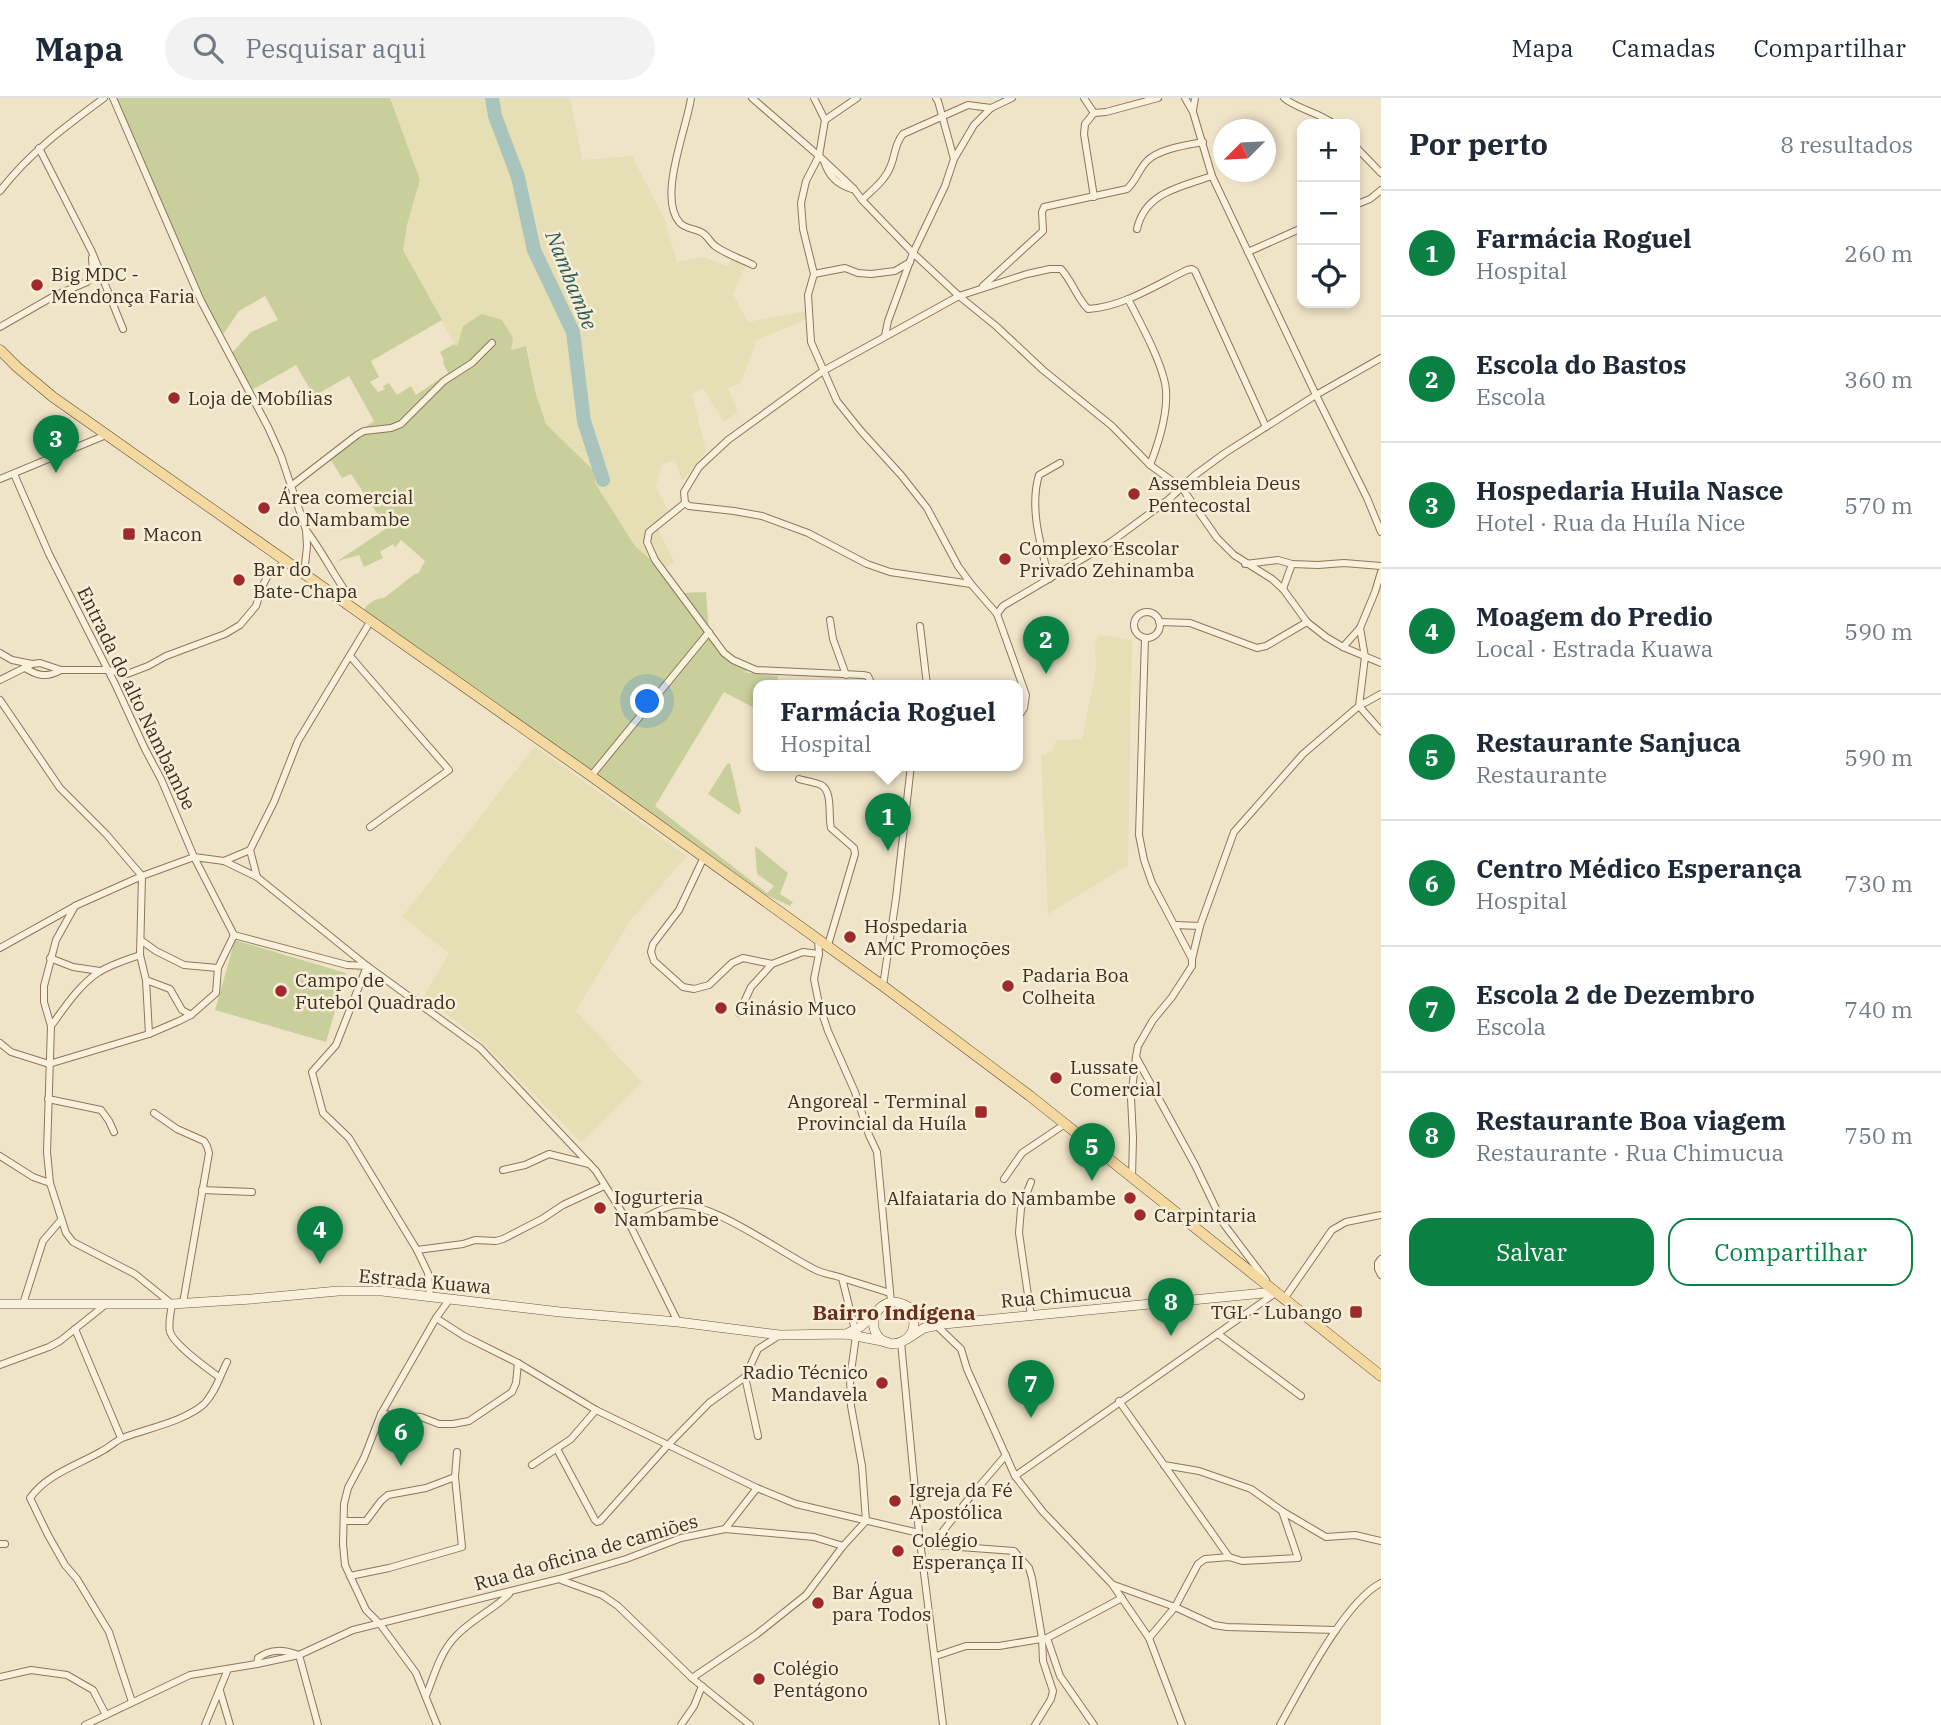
<!DOCTYPE html>
<html lang="pt">
<meta charset="utf-8">
<style>
:root{--surface:#fff;--page:#f2f2f3;--text:#1f2937;--muted:#747a83;--line:#e0e1e3;--accent:#0b8043}
body{margin:0;font-family:"IBM Plex Serif",serif;background:var(--page);color:var(--text)}
.controls{position:absolute;right:21px;top:21px;display:grid;overflow:hidden;border-radius:14px;box-shadow:0 4px 10px #0003}
.controls button{width:63px;height:63px;display:grid;place-items:center;padding:0;border:0;border-bottom:2px solid var(--line);background:var(--surface);color:var(--text);font:35px sans-serif}
.compass{position:absolute;left:1213px;top:21px;width:63px;height:63px;border-radius:50%;background:var(--surface);box-shadow:0 4px 10px #0003;rotate:246deg}
.you{position:absolute;left:648px;top:604px;width:24px;height:24px;margin:-18px;border:5px solid #fff;border-radius:50%;background:#1a73e8;box-shadow:0 0 0 10px #1a73e833}
.badge{display:grid;place-items:center;width:46px;height:46px;border-radius:50%;background:var(--accent);color:#fff;font-size:23px;font-weight:700}
.pin{position:absolute;translate:-50% -58px;filter:drop-shadow(0 2px 4px #0008)}
.pin::after{content:'';position:absolute;top:37px;width:24px;height:21px;background:inherit;clip-path:polygon(0 0,100% 0,50% 100%)}
.popup{position:absolute;left:753px;top:582px;width:270px;height:91px;box-sizing:border-box;display:grid;place-content:center;border-radius:14px;background:var(--surface);filter:drop-shadow(0 2px 5px #0005);font-size:23px;white-space:nowrap;color:var(--muted)}
.popup b{font-size:26px;color:var(--text)}
.popup::after{content:'';position:absolute;left:50%;top:100%;margin-left:-14px;border:14px solid transparent;border-top-color:var(--surface)}
.list{margin:0;padding:0;list-style:none}
h2{display:flex;justify-content:space-between;align-items:center;height:91px;margin:0;padding:0 28px;font-size:30px}
h2 small{font-size:23px;font-weight:400;color:var(--muted)}
.list li{display:grid;grid-template-columns:46px 1fr auto;gap:21px;align-items:center;box-sizing:border-box;height:126px;padding:0 28px;border-top:2px solid var(--line)}
.list b{display:block;font-size:26px;white-space:nowrap}
.list p{margin:0;font-size:23px;white-space:nowrap;color:var(--muted)}
.list em{font-size:23px;font-style:normal;color:var(--muted)}
.actions{display:flex;gap:14px;padding:21px 28px}
.actions a{flex:1;padding:16px 0;border:2px solid var(--accent);border-radius:21px;text-align:center;font-size:24px;color:var(--accent)}
.actions .main{background:var(--accent);color:#fff}
.icon{flex:none;width:38px;height:38px;fill:none;stroke:currentColor;stroke-width:2;stroke-linecap:round;stroke-linejoin:round}
.map{position:relative;flex:none;width:1381px;height:1627px;overflow:hidden}
header{display:flex;align-items:center;gap:42px;box-sizing:border-box;height:98px;padding:0 35px;background:var(--surface);border-bottom:2px solid var(--line)}
header strong{font-size:33px}
nav{display:flex;gap:38px;margin-inline-start:auto;font-size:24px}
.search{width:490px;height:63px;background:var(--page);display:flex;align-items:center;gap:18px;box-sizing:border-box;padding:0 24px;border-radius:38px;color:var(--muted);font-size:26px}
main{display:flex}
aside{flex:1;background:var(--surface)}
.map>svg:first-child{display:block}
.farmland{fill:#e6deb5}
.green{fill:#c9cf9b}
.lines{fill:none;stroke-linecap:round;stroke-linejoin:round}
.river{stroke:#a9c4bc;stroke-width:14}
.street-casing{stroke:#8d765c;stroke-width:8}
.secondary-casing{stroke:#6f573f;stroke-width:10}
.primary-casing{stroke:#5b4430;stroke-width:11}
.street{stroke:#faf1dc;stroke-width:6}
.secondary{stroke:#faf1dc;stroke-width:9}
.primary{stroke:#f3d9a0;stroke-width:10}
.poi-dot{fill:#9e2a2b;stroke:#f7eed8;stroke-width:2.5}
.labels{text-anchor:middle;dominant-baseline:central;stroke-width:5;stroke-linejoin:round;paint-order:stroke}
.poi-label{font-size:19px;fill:#3d2e20;stroke:#f7eed8;text-anchor:start}
.street-label{font-size:19px;fill:#3d2e20;stroke:#f7eed8}
.water-label{font-size:21px;font-style:italic;fill:#2f5d5a;stroke:#f7eed8}
.neighbourhood-label{font-size:21px;font-weight:bold;fill:#6b2e1e;stroke:#f7eed8}
</style>
<header>
<strong>Mapa</strong>
<div class="search"><svg class="icon" aria-label="search" viewBox="0 0 24 24"><circle cx="10" cy="10" r="6"/><path d="M15 15l6 6"/></svg>Pesquisar aqui</div>
<nav><a>Mapa</a><a>Camadas</a><a>Compartilhar</a></nav>
</header>
<main>
<div class="map">
<svg width="1381" height="1627" viewBox="0 0 1381 1627">
<rect width="100%" height="100%" fill="#f0e4c8"/>
<g class="farmland">
<polygon points="390,0 570,0 582,62 632,58 664,120 677,164 704,159 727,168 732,160 747,164 733,196 748,224 804,213 809,220 757,242 740,286 728,290 738,314 724,324 703,291 692,296 706,353 682,383 675,362 662,366 656,389 668,412 658,431 675,465 661,470 635,448 595,385 594,374 546,326 536,296 527,248 511,252 463,228 456,249 403,152 407,127 420,82"/>
<polygon points="1099,537 1132,542 1128,767 1048,816 1041,657 1052,654 1056,642 1082,641 1096,571 1095,546"/>
<polygon points="535,648 687,758 630,823 576,913 642,984 581,1044 481,943 424,898 449,855 402,819"/>
</g>
<g class="green">
<path d="M113 0H390L420 82 407 127 403 152 442 222 371 263 379 279 370 284 378 294 385 291 383 288 389 285 397 297 411 288 416 297 448 275 443 265 444 262 440 254 454 246 457 248 463 228 482 216 502 222 513 240 511 252 526 248 536 296 546 326 595 374V385L635 448 661 470 680 495 706 494 709 534 724 555 756 572 742 574 778 578 777 587H758V612L724 594 655 708 767 795 774 788 757 776 755 748 788 775 780 796 793 804 790 808 766 797 363 512C369 506 374 500 384 500L416 475 418 476 425 463 401 442 395 450 393 446 380 454 383 460 364 469 359 457C351 460 345 460 336 464L387 430 351 376 342 380 327 356 374 323 349 278 314 298 296 267 250 293 230 257 251 234 278 222 265 198 239 213 220 241Z"/>
<polygon points="730,665 741,713 739,717 708,696 727,666"/>
<polygon points="235,842 346,875 326,944 215,912"/>
</g>
<g class="lines">
<polyline class="river" points="492,0 495,18 518,79 534,152 573,234 584,323 603,382"/>
<defs>
<g id="street">
<polyline points="113,0 201,203 268,329 281,358 306,432"/>
<path d="M691 0C687 30 657 100 680 125 687 132 697 130 704 136 708 139 711 145 715 148 726 156 741 161 753 167"/>
<polyline points="752,0 819,58 854,91 862,102 913,155 959,198 996,228 1043,272 1112,328 1150,367 1182,390 1217,440 1234,457 1272,481 1283,491 1307,524 1326,539 1343,549 1381,565"/>
<polyline points="814,0 825,22 819,58 806,83 801,105 803,131 814,176 808,197 811,244 837,303 861,333 901,377 927,410 958,468 971,486 997,516 1026,597 1024,610 1018,619"/>
<polyline points="936,0 938,3 954,61"/>
<polyline points="1084,0 1094,15 1106,14 1158,0"/>
<polyline points="1185,0 1193,14 1212,78 1316,297 1367,400 1381,434"/>
<path d="M1284 0C1297 11 1318 14 1334 26"/>
<polyline points="1193,12 1195,0"/>
<polyline points="1094,15 1085,26 1084,36 1094,99"/>
<polyline points="825,22 857,0"/>
<polyline points="1355,48 1381,75"/>
<polyline points="39,50 92,154 123,231"/>
<path d="M824 63C828 77 838 87 852 91"/>
<path d="M0 93C29 55 66 28 104 0"/>
<path d="M862 102C873 91 886 82 891 67 896 55 894 47 903 36L968 7 991 10"/>
<polyline points="1355,107 1370,101 1381,92"/>
<path d="M1137 131C1145 94 1181 89 1212 78"/>
<polyline points="1248,154 1302,130"/>
<polyline points="814,176 845,170 858,175 871,176 895,173 910,164"/>
<path d="M983 188 1043 133 1042 114 1044 109 1127 91C1136 83 1139 71 1147 63 1158 51 1187 47 1203 44"/>
<path d="M1128 201C1140 224 1164 268 1166 292 1168 317 1159 344 1150 367"/>
<polyline points="0,229 54,198 87,184 93,174 92,160"/>
<polyline points="885,238 888,223 913,155 945,88 954,61 974,27 991,10 1012,0"/>
<polyline points="14,376 49,456 116,588 145,651 161,681 194,759 234,837"/>
<polyline points="0,381 106,337"/>
<polyline points="291,388 357,337 364,333 391,330 401,326 444,283 472,265 492,245"/>
<polyline points="685,405 649,434 647,444 655,462 724,555 733,562 756,572 863,577 868,578 872,587"/>
<polyline points="1245,466 1278,462 1292,466 1318,467 1344,465 1381,468"/>
<path d="M304 477 307 448 306 432C322 453 333 476 348 497L346 507"/>
<path d="M1049 481C1041 448 1029 410 1039 377L1060 365"/>
<path d="M971 486 890 474 867 466 808 435 762 418 734 413 689 408 685 405 684 394 699 369 728 342 823 273 959 198 1027 176 1050 171H1061C1072 183 1077 200 1088 211 1123 209 1156 187 1187 172L1192 171 1195 173 1266 329"/>
<polyline points="1283,491 1292,466"/>
<circle cx="1147" cy="527" r="13"/>
<polyline points="997,516 1003,508 1111,444 1168,402 1195,377 1225,355 1316,297 1381,260"/>
<polyline points="830,522 833,541 846,577"/>
<polyline points="1159,524 1190,525 1257,550 1266,548 1307,524"/>
<polyline points="920,528 927,587"/>
<polyline points="1360,530 1365,559 1359,608 1381,633"/>
<polyline points="1145,540 1139,737 1144,762 1152,785 1192,861"/>
<polyline points="1343,549 1360,530 1375,494 1381,474"/>
<polyline points="0,555 12,562 32,566"/>
<polyline points="350,558 449,672 370,729"/>
<path d="M25 570C38 578 47 580 61 572"/>
<polyline points="0,582 32,566 40,565 61,572 107,572 127,576 148,568 166,558 225,536 240,527 256,508 262,489 267,479 285,464"/>
<polyline points="0,602 60,690 106,736 142,778 140,857 146,882 149,936"/>
<polyline points="591,678 709,534"/>
<path d="M799 681C805 683 815 684 821 687 833 693 828 718 831 730L854 750 855 756 828 847"/>
<polyline points="250,752 257,779"/>
<polyline points="704,759 679,812 653,846 651,854 654,863 683,889 694,891 709,887 732,865 743,860 772,866"/>
<polyline points="224,763 250,752 274,704 298,643 370,524"/>
<path d="M75 808 56 842 44 888V904L51 928 47 1054 50 1085 66 1135 73 1144 135 1176 172 1206C171 1214 168 1225 170 1234 175 1248 207 1270 219 1279"/>
<polyline points="1175,827 1200,828"/>
<polyline points="818,842 819,856 814,881 819,906 828,933 855,994 869,1037 877,1054 891,1204"/>
<polyline points="142,843 156,853 184,867 218,870"/>
<polyline points="0,850 77,807 142,778 194,759 224,763 257,779 367,868 480,950 547,1021 596,1073 630,1127 678,1224"/>
<polyline points="50,860 73,869 100,873"/>
<polyline points="146,882 170,891 182,912 191,917"/>
<polyline points="883,888 896,800 911,667"/>
<polyline points="739,915 751,889 772,866 803,854 819,856"/>
<path d="M51 928C65 909 79 887 99 874 112 866 126 862 140 857"/>
<polyline points="0,945 11,954 49,966 149,936 179,923 191,917 216,895 218,870 234,837 347,867 367,868 336,947 312,974 323,1015 349,1040 417,1152 428,1175 430,1199"/>
<polyline points="1136,959 1195,1067 1223,1125 1266,1182"/>
<polyline points="48,1001 101,1012 109,1023 114,1034"/>
<polyline points="154,1015 177,1031 204,1043 207,1048 209,1055 183,1205"/>
<polyline points="0,1058 33,1079 50,1085"/>
<polyline points="503,1072 525,1067 549,1056 589,1066"/>
<polyline points="1132,1079 1133,1040 1131,1000 1136,959 1138,948 1153,922 1172,899 1192,868 1192,861 1200,828 1234,734 1303,656 1359,608 1381,596"/>
<polyline points="1004,1081 1022,1055 1065,1026"/>
<polyline points="1031,1084 1021,1110 1019,1135 1031,1218"/>
<polyline points="202,1092 252,1094"/>
<path d="M630 1127C642 1122 663 1109 674 1107 708 1100 784 1157 816 1172 824 1176 834 1177 842 1180"/>
<polyline points="417,1152 463,1146 475,1142 496,1143 503,1141 542,1121 563,1107 604,1088"/>
<polyline points="1381,1161 1378,1165 1378,1171 1381,1177"/>
<polyline points="1284,1201 1332,1132 1346,1124 1381,1117"/>
<polyline points="23,1206 43,1143 61,1122"/>
<polyline points="436,1220 464,1238 518,1265 596,1312 757,1390 796,1406 919,1435"/>
<polyline points="937,1228 961,1251 967,1271 1015,1378 1043,1414 1112,1486 1149,1540 1182,1627"/>
<polyline points="75,1231 121,1340"/>
<polyline points="855,1232 842,1180 890,1195"/>
<polyline points="1218,1236 1301,1298"/>
<polyline points="901,1244 919,1435 943,1627"/>
<polyline points="0,1267 49,1249 60,1243 105,1207"/>
<polyline points="745,1279 758,1338"/>
<polyline points="1119,1303 1229,1459"/>
<polyline points="381,1316 421,1319 439,1326 453,1326 469,1323 512,1294 516,1285 518,1265"/>
<polyline points="557,1351 595,1422 597,1424 600,1423 667,1348 709,1305 745,1279 758,1251 780,1237"/>
<polyline points="532,1367 571,1341 596,1312"/>
<polyline points="1164,1367 1199,1373 1251,1391 1282,1413 1326,1439 1355,1437 1381,1443"/>
<polyline points="1015,1378 1274,1196"/>
<polyline points="344,1423 366,1423 381,1403 388,1397 426,1390 455,1379 457,1354"/>
<polyline points="725,1431 757,1390"/>
<polyline points="0,1446 5,1446"/>
<polyline points="920,1446 1014,1453 1029,1470 1032,1480 1042,1540 1043,1563 1053,1593 1051,1601 1035,1627"/>
<polyline points="932,1447 970,1399 1006,1357"/>
<polyline points="350,1478 389,1470 462,1449 455,1379"/>
<polyline points="561,1482 602,1497 618,1508 692,1580 750,1627"/>
<polyline points="1114,1487 1175,1509 1214,1527 1227,1529 1336,1532"/>
<polyline points="1047,1540 1060,1578 1094,1627"/>
<polyline points="1149,1540 1175,1509 1198,1466 1205,1461 1229,1459 1242,1463 1298,1460 1282,1413"/>
<polyline points="936,1558 966,1548 999,1548 1047,1540 1122,1500"/>
<path d="M257 1566 258 1560C271 1550 284 1552 299 1557L318 1627"/>
<polyline points="0,1579 31,1572 67,1577 93,1592 106,1617"/>
<polyline points="692,1580 757,1536 806,1497 843,1448 866,1423 862,1368 851,1308 850,1281 856,1238"/>
<polyline points="220,1593 230,1627"/>
<path d="M426 1598C434 1578 440 1554 456 1538 472 1521 493 1512 509 1496"/>
<path d="M132 1604 109 1534 77 1481 65 1467 48 1437 30 1400C47 1376 78 1367 102 1353 110 1349 116 1342 125 1339 149 1330 185 1323 204 1306 215 1295 220 1278 227 1264"/>
<polyline points="85,1627 190,1577 257,1566 299,1557 353,1532 559,1481 626,1461 681,1440 725,1431 814,1439 843,1448"/>
<polyline points="205,1627 228,1571"/>
<polyline points="437,1627 416,1575 380,1526 366,1512 345,1467 343,1446 344,1406 348,1390 364,1360 381,1316 436,1220 449,1202"/>
<polyline points="681,1627 694,1608 702,1588"/>
<path d="M1280 1627C1301 1590 1344 1504 1381 1485"/>
</g>
<g id="secondary">
<polyline points="0,1206 172,1206 252,1201 338,1193 382,1193 560,1214 678,1224 780,1237 846,1236 887,1244"/>
<path d="M909 1211C928 1240 886 1260 875 1233 873 1228 873 1222 875 1217 878 1210 885 1205 892 1204 904 1203 916 1215 927 1220 932 1222 937 1224 942 1225"/>
<polyline points="846,1236 860,1229 875,1216"/>
<polyline points="907,1241 924,1230 944,1226 1275,1194"/>
</g>
<polyline id="primary" points="0,252 17,269 53,299 591,678 883,888 1030,998 1381,1278"/>
</defs>
<use href="#street" class="street-casing"/>
<use href="#secondary" class="secondary-casing"/>
<use href="#primary" class="primary-casing"/>
<use href="#street" class="street"/>
<use href="#secondary" class="secondary"/>
<use href="#primary" class="primary"/>
</g>
<g class="poi-dot">
<circle cx="37" cy="187" r="7"/>
<circle cx="174" cy="300" r="7"/>
<circle cx="1134" cy="396" r="7"/>
<circle cx="264" cy="410" r="7"/>
<rect x="122" y="429" width="14" height="14" rx="3.5"/>
<circle cx="1005" cy="461" r="7"/>
<circle cx="239" cy="482" r="7"/>
<circle cx="850" cy="839" r="7"/>
<circle cx="1008" cy="888" r="7"/>
<circle cx="281" cy="893" r="7"/>
<circle cx="721" cy="910" r="7"/>
<circle cx="1056" cy="980" r="7"/>
<rect x="974" y="1007" width="14" height="14" rx="3.5"/>
<circle cx="1130" cy="1100" r="7"/>
<circle cx="600" cy="1110" r="7"/>
<circle cx="1140" cy="1117" r="7"/>
<rect x="1349" y="1207" width="14" height="14" rx="3.5"/>
<circle cx="882" cy="1285" r="7"/>
<circle cx="895" cy="1403" r="7"/>
<circle cx="898" cy="1453" r="7"/>
<circle cx="818" cy="1505" r="7"/>
<circle cx="759" cy="1581" r="7"/>
</g>
<g class="labels">
<g class="poi-label">
<text x="51" y="176">Big MDC -<tspan x="51" dy="22">Mendonça Faria</tspan></text>
<text x="188" y="300">Loja de Mobílias</text>
<text x="1148" y="385">Assembleia Deus<tspan x="1148" dy="22">Pentecostal</tspan></text>
<text x="278" y="399">Área comercial<tspan x="278" dy="22">do Nambambe</tspan></text>
<text x="143" y="436">Macon</text>
<text x="1019" y="450">Complexo Escolar<tspan x="1019" dy="22">Privado Zehinamba</tspan></text>
<text x="253" y="471">Bar do<tspan x="253" dy="22">Bate-Chapa</tspan></text>
<text x="864" y="828">Hospedaria<tspan x="864" dy="22">AMC Promoções</tspan></text>
<text x="1022" y="877">Padaria Boa<tspan x="1022" dy="22">Colheita</tspan></text>
<text x="295" y="882">Campo de<tspan x="295" dy="22">Futebol Quadrado</tspan></text>
<text x="735" y="910">Ginásio Muco</text>
<text x="1070" y="969">Lussate<tspan x="1070" dy="22">Comercial</tspan></text>
<text x="967" y="1003" text-anchor="end">Angoreal - Terminal<tspan x="967" dy="22">Provincial da Huíla</tspan></text>
<text x="614" y="1099">Iogurteria<tspan x="614" dy="22">Nambambe</tspan></text>
<text x="1116" y="1100" text-anchor="end">Alfaiataria do Nambambe</text>
<text x="1154" y="1117">Carpintaria</text>
<text x="1342" y="1214" text-anchor="end">TGL - Lubango</text>
<text x="868" y="1274" text-anchor="end">Radio Técnico<tspan x="868" dy="22">Mandavela</tspan></text>
<text x="909" y="1392">Igreja da Fé<tspan x="909" dy="22">Apostólica</tspan></text>
<text x="912" y="1442">Colégio<tspan x="912" dy="22">Esperança II</tspan></text>
<text x="832" y="1494">Bar Água<tspan x="832" dy="22">para Todos</tspan></text>
<text x="773" y="1570">Colégio<tspan x="773" dy="22">Pentágono</tspan></text>
</g>
<g class="street-label">
<text transform="translate(137 600) rotate(64)">Entrada do alto Nambambe</text>
<text transform="translate(425 1183) rotate(5)">Estrada Kuawa</text>
<text transform="translate(1066 1197) rotate(-5)">Rua Chimucua</text>
<text transform="translate(586 1454) rotate(-16)">Rua da oficina de camiões</text>
</g>
<g class="water-label">
<text transform="translate(572 182) rotate(68)">Nambambe</text>
</g>
<g class="neighbourhood-label">
<text x="894" y="1214">Bairro Indígena</text>
</g>
</g>
</svg>
<div class="controls">
<button>+</button>
<button>−</button>
<button><svg class="icon" aria-label="locate" viewBox="0 0 24 24"><circle cx="12" cy="12" r="6"/><path d="M12 2v4M12 18v4M2 12h4M18 12h4"/></svg></button>
</div>
<svg class="compass" viewBox="-18 -18 36 36"><path d="M0-13l5 13h-10z" fill="#e53935"/><path d="M0 13l5-13h-10z" fill="#747a83"/></svg>
<div class="you"></div>
<div class="pin badge" style="left:888px;top:753px">1</div>
<div class="popup"><b>Farmácia Roguel</b>Hospital</div>
<div class="pin badge" style="left:1046px;top:576px">2</div>
<div class="pin badge" style="left:56px;top:375px">3</div>
<div class="pin badge" style="left:320px;top:1166px">4</div>
<div class="pin badge" style="left:1092px;top:1083px">5</div>
<div class="pin badge" style="left:401px;top:1368px">6</div>
<div class="pin badge" style="left:1031px;top:1320px">7</div>
<div class="pin badge" style="left:1171px;top:1238px">8</div>
</div>
<aside>
<h2>Por perto<small>8 resultados</small></h2>
<ul class="list">
<li><span class="badge">1</span><div><b>Farmácia Roguel</b><p>Hospital</p></div><em>260 m</em></li>
<li><span class="badge">2</span><div><b>Escola do Bastos</b><p>Escola</p></div><em>360 m</em></li>
<li><span class="badge">3</span><div><b>Hospedaria Huila Nasce</b><p>Hotel · Rua da Huíla Nice</p></div><em>570 m</em></li>
<li><span class="badge">4</span><div><b>Moagem do Predio</b><p>Local · Estrada Kuawa</p></div><em>590 m</em></li>
<li><span class="badge">5</span><div><b>Restaurante Sanjuca</b><p>Restaurante</p></div><em>590 m</em></li>
<li><span class="badge">6</span><div><b>Centro Médico Esperança</b><p>Hospital</p></div><em>730 m</em></li>
<li><span class="badge">7</span><div><b>Escola 2 de Dezembro</b><p>Escola</p></div><em>740 m</em></li>
<li><span class="badge">8</span><div><b>Restaurante Boa viagem</b><p>Restaurante · Rua Chimucua</p></div><em>750 m</em></li>
</ul>
<div class="actions"><a class="main">Salvar</a><a>Compartilhar</a></div>
</aside>
</main>
